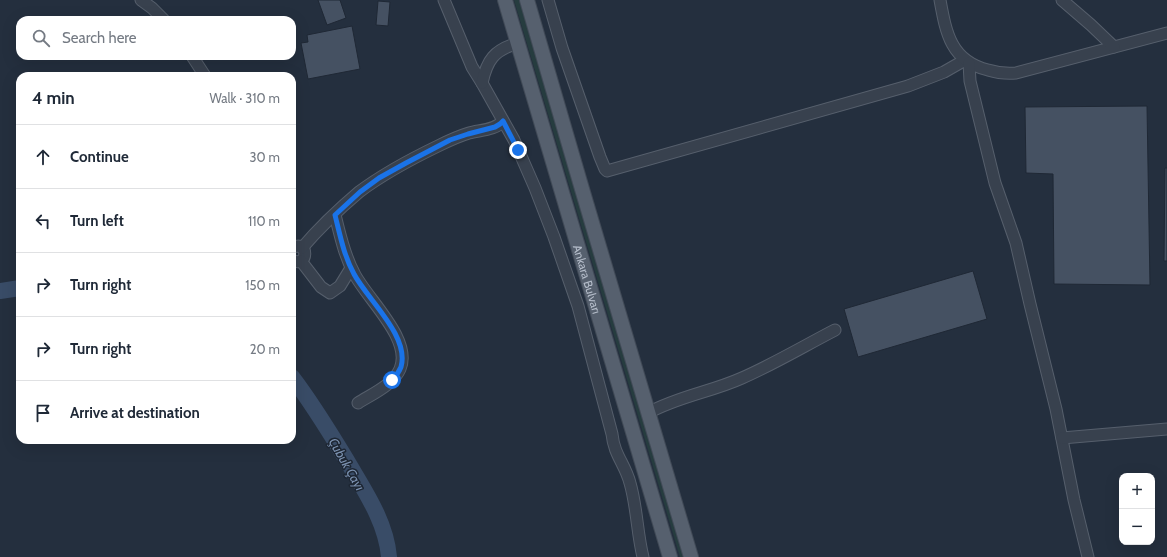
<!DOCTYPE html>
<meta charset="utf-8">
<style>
:root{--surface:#fff;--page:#f2f2f3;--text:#1f2937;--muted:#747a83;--line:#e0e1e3}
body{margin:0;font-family:Cabin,sans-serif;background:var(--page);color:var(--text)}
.controls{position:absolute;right:12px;bottom:12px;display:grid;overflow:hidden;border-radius:8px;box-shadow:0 4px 16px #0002}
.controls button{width:36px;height:36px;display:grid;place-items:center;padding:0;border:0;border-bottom:1px solid var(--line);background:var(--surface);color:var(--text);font:20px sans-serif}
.stop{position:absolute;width:12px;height:12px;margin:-9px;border:3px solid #1a73e8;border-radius:50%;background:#fff}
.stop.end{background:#1a73e8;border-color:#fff;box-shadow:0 1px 4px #0008}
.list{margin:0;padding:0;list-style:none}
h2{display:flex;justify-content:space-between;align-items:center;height:52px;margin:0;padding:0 16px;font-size:17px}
h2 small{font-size:13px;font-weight:400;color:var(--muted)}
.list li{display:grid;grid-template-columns:26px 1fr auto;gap:12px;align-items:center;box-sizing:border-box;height:64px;padding:0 16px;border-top:1px solid var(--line)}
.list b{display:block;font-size:15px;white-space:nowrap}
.list em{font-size:13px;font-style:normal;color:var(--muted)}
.icon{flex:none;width:22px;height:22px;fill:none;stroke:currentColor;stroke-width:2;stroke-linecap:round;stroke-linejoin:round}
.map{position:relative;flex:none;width:1167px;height:557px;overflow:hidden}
.search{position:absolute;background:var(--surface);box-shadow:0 4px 16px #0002;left:16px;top:16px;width:280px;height:44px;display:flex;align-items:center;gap:10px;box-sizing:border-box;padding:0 14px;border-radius:12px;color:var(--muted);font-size:15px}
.panel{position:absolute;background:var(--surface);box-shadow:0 4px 16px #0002;left:16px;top:72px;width:280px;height:372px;border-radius:12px}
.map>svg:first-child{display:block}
.green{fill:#263c3f}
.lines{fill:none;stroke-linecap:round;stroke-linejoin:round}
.river{stroke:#394c67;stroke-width:16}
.building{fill:#455162;stroke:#1f2835}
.minor-casing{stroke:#565f6c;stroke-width:13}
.major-casing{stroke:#414a57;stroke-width:16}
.minor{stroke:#38414e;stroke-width:11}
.major{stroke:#56606e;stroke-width:14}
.route{stroke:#1a73e8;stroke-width:5}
.labels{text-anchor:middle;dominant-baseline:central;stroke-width:3;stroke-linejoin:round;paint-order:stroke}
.street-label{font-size:12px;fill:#b4bcc9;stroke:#1d2633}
.water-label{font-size:13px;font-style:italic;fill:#7c92b1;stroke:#1d2633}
</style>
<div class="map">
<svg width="1167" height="557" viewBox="0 0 1167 557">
<rect width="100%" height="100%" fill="#242f3e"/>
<polygon class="green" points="514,0 519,0 684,557 680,557"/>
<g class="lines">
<g class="river">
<polyline points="0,291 20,288"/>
<path d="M292 377C312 403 329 431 346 459 364 490 386 521 389 557"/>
</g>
</g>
<g class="building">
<polygon points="318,0 340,0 346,18 327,25"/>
<polygon points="378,1 390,2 388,26 376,25"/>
<polygon points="352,26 360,69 308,79 301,43 308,42 307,35"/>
<polygon points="1147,106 1150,285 1054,284 1053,174 1026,173 1025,107"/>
<polygon points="1165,168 1167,168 1167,261 1164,261"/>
<polygon points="973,271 987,319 858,357 844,309"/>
</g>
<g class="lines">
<defs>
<g id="minor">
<polyline points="141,0 152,8 164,20"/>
<path d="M444 0 472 67 482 83 514 140 535 188 554 237 578 306 612 434C614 455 625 464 630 483 637 507 637 533 643 557"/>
<polyline points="548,0 562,48 600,157 605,169 607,171 908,86 944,72 965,60"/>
<path d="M940 0C946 33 951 61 988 70 998 73 1006 74 1016 73L1167 33"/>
<polyline points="1062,0 1091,25 1114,47"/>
<polyline points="192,56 205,76"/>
<polyline points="969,63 970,81 995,183 1016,243 1030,304 1056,409 1074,500 1088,557"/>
<path d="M482 83C487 60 494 50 518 43"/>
<path d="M335 215C340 234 344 255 354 273 366 298 413 339 400 369 393 385 372 394 358 403"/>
<path d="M292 248C309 238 309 269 292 260"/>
<path d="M302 248C319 228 339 209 359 192 383 174 411 159 438 146 448 141 459 136 469 133 480 130 496 130 503 121"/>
<polyline points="301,261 321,287 330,293 340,286 351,268"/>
<path d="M648 413C679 396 711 392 742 378 774 364 804 346 835 330"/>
<polyline points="1062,438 1167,429"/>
</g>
<g id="major">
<path id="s1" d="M505 0 670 557"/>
<polyline points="527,0 582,189 691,557"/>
</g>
</defs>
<use href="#minor" class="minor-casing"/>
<use href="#major" class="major-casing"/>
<use href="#minor" class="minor"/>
<use href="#major" class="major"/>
</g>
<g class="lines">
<path class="route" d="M392 380C396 376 399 372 401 367 410 336 367 299 354 274 344 256 340 235 335 215L360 192 379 178 406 163 450 140 468 134 495 127 500 124 503 121 518 150"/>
</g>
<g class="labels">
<g class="street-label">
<text stroke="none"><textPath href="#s1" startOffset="291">Ankara Bulvarı</textPath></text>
</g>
<g class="water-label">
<text transform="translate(347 464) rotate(60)">Çubuk Çayı</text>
</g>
</g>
</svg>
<div class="controls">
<button>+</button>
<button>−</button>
</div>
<div class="stop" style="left:392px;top:380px"></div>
<div class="stop end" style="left:518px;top:150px"></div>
<div class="search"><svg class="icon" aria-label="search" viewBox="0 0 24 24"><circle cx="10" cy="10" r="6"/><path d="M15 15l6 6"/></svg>Search here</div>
<section class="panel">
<h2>4 min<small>Walk · 310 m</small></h2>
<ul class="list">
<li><svg class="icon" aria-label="ahead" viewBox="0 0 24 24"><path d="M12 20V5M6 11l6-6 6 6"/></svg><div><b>Continue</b></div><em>30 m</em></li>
<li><svg class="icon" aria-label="left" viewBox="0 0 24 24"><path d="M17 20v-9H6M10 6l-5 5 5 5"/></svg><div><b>Turn left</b></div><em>110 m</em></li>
<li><svg class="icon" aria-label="right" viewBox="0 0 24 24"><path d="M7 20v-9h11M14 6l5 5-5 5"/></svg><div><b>Turn right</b></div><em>150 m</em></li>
<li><svg class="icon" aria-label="right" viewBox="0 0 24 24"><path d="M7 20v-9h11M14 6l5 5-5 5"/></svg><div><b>Turn right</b></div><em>20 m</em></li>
<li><svg class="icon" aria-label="arrive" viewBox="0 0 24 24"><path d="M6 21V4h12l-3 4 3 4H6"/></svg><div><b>Arrive at destination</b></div></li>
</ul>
</section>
</div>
